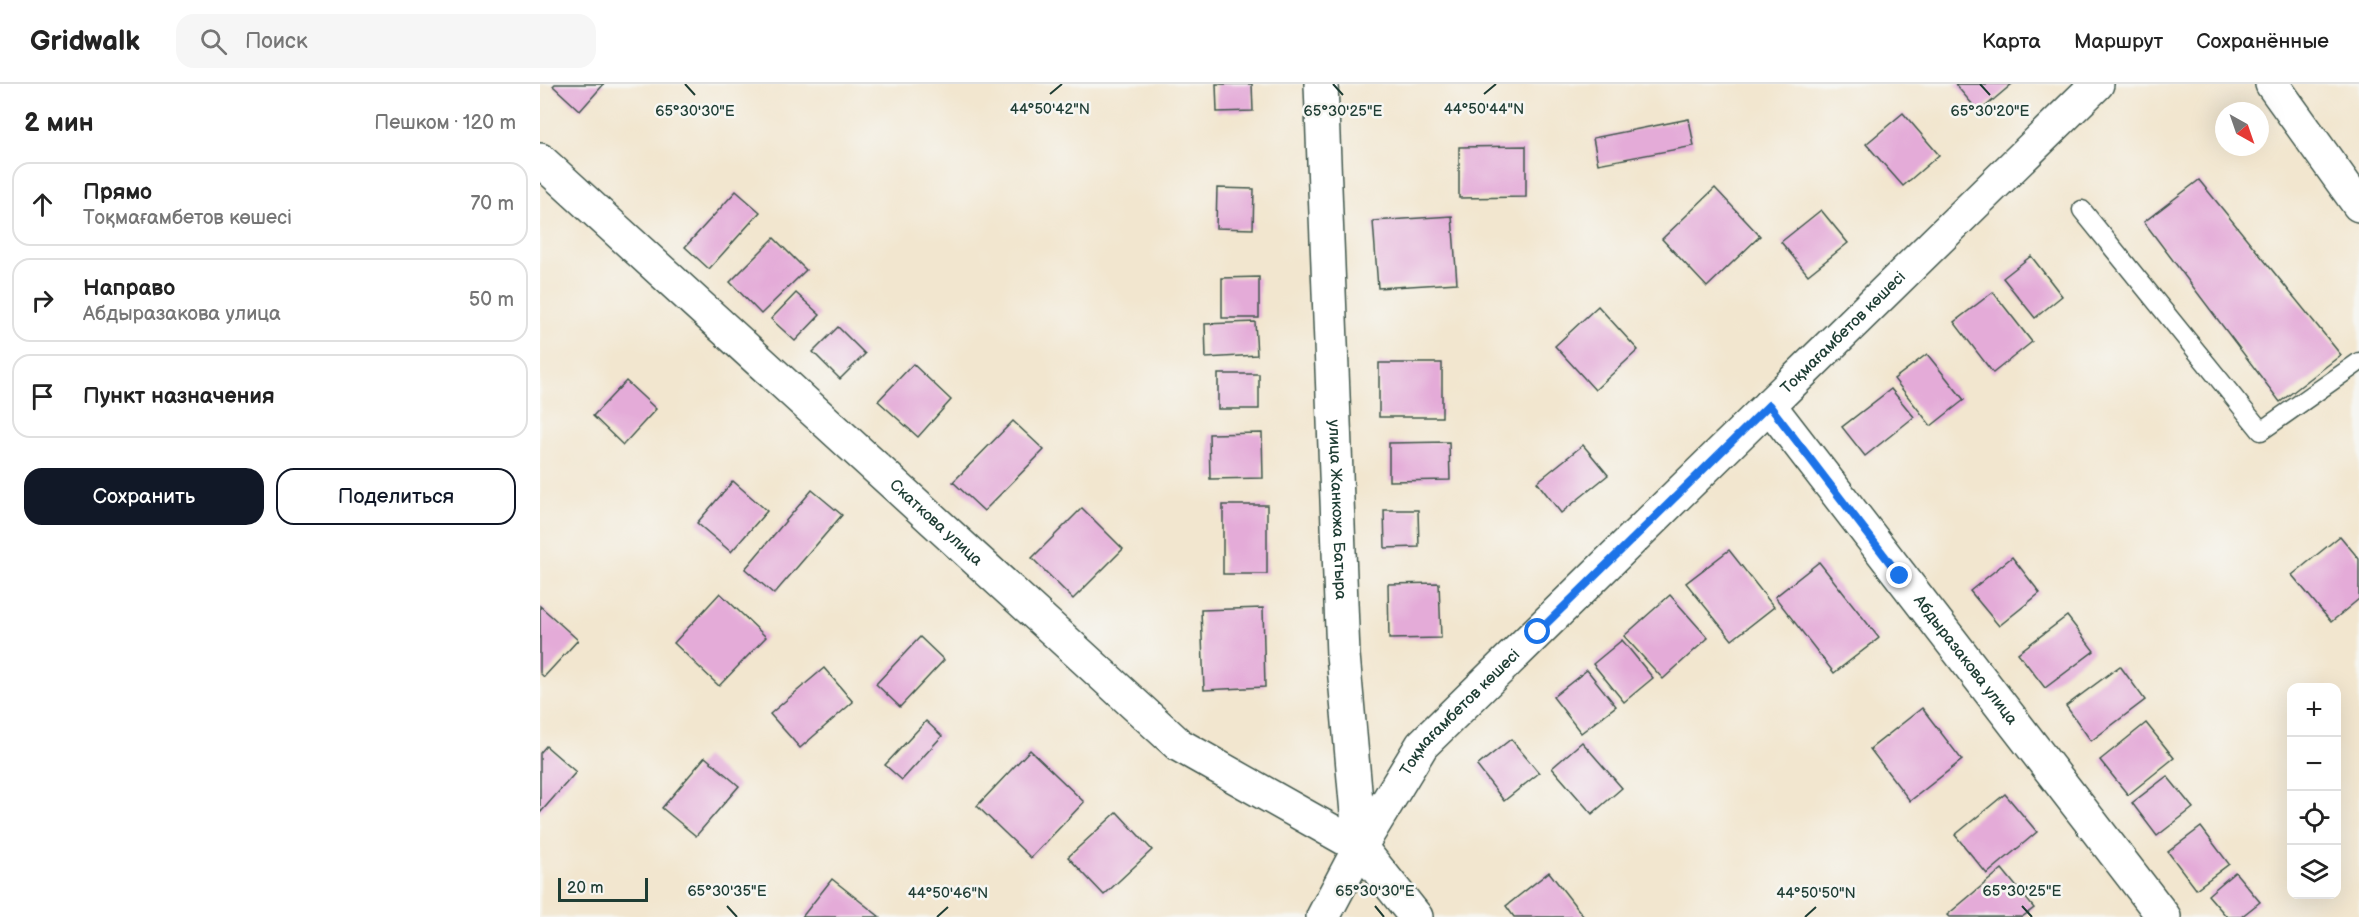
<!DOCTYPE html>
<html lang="ru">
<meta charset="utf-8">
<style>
:root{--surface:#fff;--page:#f6f6f6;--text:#222;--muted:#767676;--line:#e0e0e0;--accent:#111827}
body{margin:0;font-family:"Balsamiq Sans",sans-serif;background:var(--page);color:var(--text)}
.controls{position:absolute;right:18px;bottom:18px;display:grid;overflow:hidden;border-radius:12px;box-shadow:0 6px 24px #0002}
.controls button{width:54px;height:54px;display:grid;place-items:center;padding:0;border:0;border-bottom:2px solid var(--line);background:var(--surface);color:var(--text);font:30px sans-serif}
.compass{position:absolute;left:1675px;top:18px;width:54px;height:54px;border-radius:50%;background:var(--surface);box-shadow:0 6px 24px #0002;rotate:140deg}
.scale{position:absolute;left:18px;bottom:15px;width:90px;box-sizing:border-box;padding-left:6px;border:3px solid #1f3d34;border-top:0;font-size:16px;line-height:21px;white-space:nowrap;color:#1f3d34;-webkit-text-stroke:4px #f6f6f2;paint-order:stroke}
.stop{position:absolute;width:18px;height:18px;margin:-14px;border:4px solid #1a73e8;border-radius:50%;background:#fff}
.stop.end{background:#1a73e8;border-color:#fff;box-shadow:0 2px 6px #0008}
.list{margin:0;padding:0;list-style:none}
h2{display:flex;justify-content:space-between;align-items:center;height:78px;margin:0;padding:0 24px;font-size:26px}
h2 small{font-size:20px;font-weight:400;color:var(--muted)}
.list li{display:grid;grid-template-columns:39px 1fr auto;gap:18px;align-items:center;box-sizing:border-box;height:84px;margin:0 12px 12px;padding:0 12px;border:2px solid var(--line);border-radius:18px}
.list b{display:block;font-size:22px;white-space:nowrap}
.list p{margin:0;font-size:20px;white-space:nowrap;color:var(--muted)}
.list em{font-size:20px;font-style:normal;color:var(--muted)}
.actions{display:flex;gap:12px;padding:18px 24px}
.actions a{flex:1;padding:14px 0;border:2px solid var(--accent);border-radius:18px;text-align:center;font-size:21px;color:var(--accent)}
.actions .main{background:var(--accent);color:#fff}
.icon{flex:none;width:33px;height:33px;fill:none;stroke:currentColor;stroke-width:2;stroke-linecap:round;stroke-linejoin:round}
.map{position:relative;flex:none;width:1819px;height:833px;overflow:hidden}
header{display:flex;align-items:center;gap:36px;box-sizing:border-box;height:84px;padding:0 30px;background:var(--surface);border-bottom:2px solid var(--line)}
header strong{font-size:28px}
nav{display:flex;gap:33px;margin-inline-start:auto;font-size:21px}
.search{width:420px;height:54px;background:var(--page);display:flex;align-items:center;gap:15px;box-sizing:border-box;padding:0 21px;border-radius:18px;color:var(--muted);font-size:22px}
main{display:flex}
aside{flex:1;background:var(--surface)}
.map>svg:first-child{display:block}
.building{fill:#e4abd8}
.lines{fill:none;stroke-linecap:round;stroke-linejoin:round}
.service-casing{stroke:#3f564b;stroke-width:21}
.minor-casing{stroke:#3f564b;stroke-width:36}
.tertiary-casing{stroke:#3f564b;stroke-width:36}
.service{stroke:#fff;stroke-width:18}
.minor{stroke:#fff;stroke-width:33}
.tertiary{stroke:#fff;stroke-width:33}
.route{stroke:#1a73e8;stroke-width:8}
.ticks{fill:none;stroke:#1f3d34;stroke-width:2}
.labels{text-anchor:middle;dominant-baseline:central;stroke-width:5;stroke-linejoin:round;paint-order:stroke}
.street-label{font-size:16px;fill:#1f3d34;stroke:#f6f6f2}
.ticks-label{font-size:15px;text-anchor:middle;fill:#1f3d34;stroke:#f6f6f2;stroke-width:5;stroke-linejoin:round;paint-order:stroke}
</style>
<header>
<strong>Gridwalk</strong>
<div class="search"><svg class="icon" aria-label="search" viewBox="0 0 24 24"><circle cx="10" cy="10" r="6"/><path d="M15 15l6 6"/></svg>Поиск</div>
<nav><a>Карта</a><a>Маршрут</a><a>Сохранённые</a></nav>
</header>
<main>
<aside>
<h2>2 мин<small>Пешком · 120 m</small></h2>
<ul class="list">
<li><svg class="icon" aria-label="ahead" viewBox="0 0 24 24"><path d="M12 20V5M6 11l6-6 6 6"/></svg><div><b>Прямо</b><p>Тоқмағамбетов көшесі</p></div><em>70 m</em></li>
<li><svg class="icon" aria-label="right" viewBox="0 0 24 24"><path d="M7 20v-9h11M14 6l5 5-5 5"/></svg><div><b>Направо</b><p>Абдыразакова улица</p></div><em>50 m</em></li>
<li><svg class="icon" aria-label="arrive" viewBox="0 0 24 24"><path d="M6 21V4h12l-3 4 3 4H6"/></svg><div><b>Пункт назначения</b></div></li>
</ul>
<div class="actions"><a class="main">Сохранить</a><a>Поделиться</a></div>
</aside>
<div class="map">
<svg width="1819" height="833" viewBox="0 0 1819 833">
<rect width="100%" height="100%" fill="#f6f6f2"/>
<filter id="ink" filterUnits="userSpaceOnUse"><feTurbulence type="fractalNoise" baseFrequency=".0167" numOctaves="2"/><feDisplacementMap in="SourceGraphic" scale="12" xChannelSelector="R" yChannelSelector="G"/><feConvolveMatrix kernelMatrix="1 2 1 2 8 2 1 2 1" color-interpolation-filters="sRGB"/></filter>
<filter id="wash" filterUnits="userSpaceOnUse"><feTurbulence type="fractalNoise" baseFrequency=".008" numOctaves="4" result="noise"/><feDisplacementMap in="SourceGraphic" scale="24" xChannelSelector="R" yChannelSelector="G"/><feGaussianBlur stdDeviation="1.35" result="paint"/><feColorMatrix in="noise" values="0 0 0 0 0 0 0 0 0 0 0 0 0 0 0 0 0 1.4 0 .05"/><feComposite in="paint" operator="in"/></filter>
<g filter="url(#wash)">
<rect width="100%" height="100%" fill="#f2e6cf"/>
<g id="blocks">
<g class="building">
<polygon points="15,0 64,0 40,27 13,2"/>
<polygon points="676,0 712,0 713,27 677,28"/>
<polygon points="1415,0 1472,0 1439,28"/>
<polygon points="1363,29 1399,71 1363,102 1326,60"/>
<polygon points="1149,35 1154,62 1058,80 1053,54"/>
<polygon points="986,62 986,113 919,114 919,63"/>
<polygon points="1659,96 1801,271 1740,318 1604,138"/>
<polygon points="677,104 714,105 713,145 676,144"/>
<polygon points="1175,104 1220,152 1167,203 1122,155"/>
<polygon points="196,107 220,128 169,185 145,163"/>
<polygon points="1281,126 1308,159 1268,191 1241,158"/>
<polygon points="912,132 917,199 838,204 833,137"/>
<polygon points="234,154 266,186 221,230 190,198"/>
<polygon points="1491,172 1522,212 1495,234 1463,194"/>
<polygon points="719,193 719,234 682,234 682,194"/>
<polygon points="1453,208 1492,258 1453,289 1414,238"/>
<polygon points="256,209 280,231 255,257 231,235"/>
<polygon points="1058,222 1098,266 1055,306 1015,262"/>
<polygon points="715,238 717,271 666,274 665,240"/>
<polygon points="298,243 325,270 300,295 273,268"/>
<polygon points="1387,270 1424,316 1391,342 1354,295"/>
<rect x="839" y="279" width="63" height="54"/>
<polygon points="373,280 411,316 378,353 338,317"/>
<rect x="678" y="290" width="41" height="35"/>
<polygon points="86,297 116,325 83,361 53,332"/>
<polygon points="1351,305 1374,333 1325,372 1302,343"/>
<polygon points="473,337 504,366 444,427 413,398"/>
<polygon points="722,349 723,394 670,395 669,350"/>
<polygon points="909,358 910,396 849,397 849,359"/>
<polygon points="1043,361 1068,391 1021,429 997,398"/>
<polygon points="193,397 227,427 191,468 157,439"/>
<polygon points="272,406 302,431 234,510 205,485"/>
<rect x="683" y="421" width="44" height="69"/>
<polygon points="542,424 583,465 533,515 492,474"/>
<polygon points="844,426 878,426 879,463 845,464"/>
<polygon points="1800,452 1819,475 1819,515 1791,538 1752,491"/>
<polygon points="1189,466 1234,523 1192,556 1146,499"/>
<polygon points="1472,473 1500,509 1459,542 1430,507"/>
<polygon points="1279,478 1339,554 1294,589 1235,513"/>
<polygon points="899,499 901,554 849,555 848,500"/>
<polygon points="180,509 226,553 179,602 134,559"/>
<polygon points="1130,511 1168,554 1123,595 1084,552"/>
<polygon points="0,522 38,556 4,593 0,589"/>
<polygon points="723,524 725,603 664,606 661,526"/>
<polygon points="1527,532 1554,567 1505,604 1478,569"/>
<polygon points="380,553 404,576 360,623 336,600"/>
<polygon points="1082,556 1113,594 1084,618 1053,580"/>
<polygon points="1580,582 1605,616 1551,657 1526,622"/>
<polygon points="284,584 313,618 260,664 230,630"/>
<polygon points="1047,586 1076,622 1041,649 1013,613"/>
<polygon points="1382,624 1422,676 1370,717 1330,665"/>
<polygon points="386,637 402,652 362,696 345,681"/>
<polygon points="1606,639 1634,674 1588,711 1560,676"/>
<polygon points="971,655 999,689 964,717 937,682"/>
<polygon points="1042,658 1082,704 1052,730 1012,684"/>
<polygon points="6,662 36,688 0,729 0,669"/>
<polygon points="490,666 544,718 491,774 437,722"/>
<polygon points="165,673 199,702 156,752 122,724"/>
<polygon points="1627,692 1653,724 1617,752 1592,719"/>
<polygon points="1465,710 1497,748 1447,790 1415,751"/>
<polygon points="577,728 612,766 564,811 528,773"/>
<polygon points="1661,743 1689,780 1656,805 1628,768"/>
<polygon points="1462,785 1494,824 1482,833 1409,833 1407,831"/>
<polygon points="1009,788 1044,833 974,833 966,822"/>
<polygon points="1695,788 1720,818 1701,833 1687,833 1668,811"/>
<polygon points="292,795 340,833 262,833"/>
</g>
</g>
</g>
<g filter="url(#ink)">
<use href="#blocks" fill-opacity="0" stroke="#3f564b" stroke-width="1.5"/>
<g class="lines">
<defs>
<polyline id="service" points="1542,126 1721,347 1819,278"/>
<g id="minor">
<path id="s1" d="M781 0 803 571 820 763 876 833"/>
<polyline points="1732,0 1819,121"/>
<path id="s2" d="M0 76 639 661 820 763"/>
<path id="s3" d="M1229 321 1624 833"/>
</g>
<g id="tertiary">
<path id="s4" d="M783 833 820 763 882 661 1557 0"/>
</g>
</defs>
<use href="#service" class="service-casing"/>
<use href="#minor" class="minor-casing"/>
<use href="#tertiary" class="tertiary-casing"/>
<use href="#service" class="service"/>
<use href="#minor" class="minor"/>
<use href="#tertiary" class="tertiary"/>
</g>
</g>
<g class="lines" filter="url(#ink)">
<polyline class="route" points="998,548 1229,321 1360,492"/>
</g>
<path class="ticks" d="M145 0 155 11M793 0 803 11M1440 0 1450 11M510 10 522 0M944 10 956 0M187 822 197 833M835 822 844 833M1482 822 1492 833M397 833 408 823M1265 833 1276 823"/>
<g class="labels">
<g class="street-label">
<text stroke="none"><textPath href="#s4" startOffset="788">Тоқмағамбетов көшесі</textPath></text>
<text stroke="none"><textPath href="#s1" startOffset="426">улица Жанкожа Батыра</textPath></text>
<text stroke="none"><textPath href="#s2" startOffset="537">Скаткова улица</textPath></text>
<text stroke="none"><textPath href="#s3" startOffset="322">Абдыразакова улица</textPath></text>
<text stroke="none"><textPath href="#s4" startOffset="248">Тоқмағамбетов көшесі</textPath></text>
</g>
</g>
<g class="ticks-label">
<text x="510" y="30">44°50'42"N</text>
<text x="944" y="30">44°50'44"N</text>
<text x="155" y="32">65°30'30"E</text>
<text x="803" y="32">65°30'25"E</text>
<text x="1450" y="32">65°30'20"E</text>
<text x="187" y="812">65°30'35"E</text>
<text x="835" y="812">65°30'30"E</text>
<text x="1482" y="812">65°30'25"E</text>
<text x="408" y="814">44°50'46"N</text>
<text x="1276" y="814">44°50'50"N</text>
</g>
</svg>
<div class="controls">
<button>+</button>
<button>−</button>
<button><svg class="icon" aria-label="locate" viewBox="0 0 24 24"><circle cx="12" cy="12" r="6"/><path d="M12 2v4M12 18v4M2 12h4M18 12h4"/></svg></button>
<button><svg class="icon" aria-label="layers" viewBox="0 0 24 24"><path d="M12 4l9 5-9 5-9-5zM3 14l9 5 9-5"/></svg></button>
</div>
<svg class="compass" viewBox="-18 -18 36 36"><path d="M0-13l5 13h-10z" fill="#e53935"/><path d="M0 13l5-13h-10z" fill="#767676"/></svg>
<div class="scale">20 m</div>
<div class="stop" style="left:998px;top:548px"></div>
<div class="stop end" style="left:1360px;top:492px"></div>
</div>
</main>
